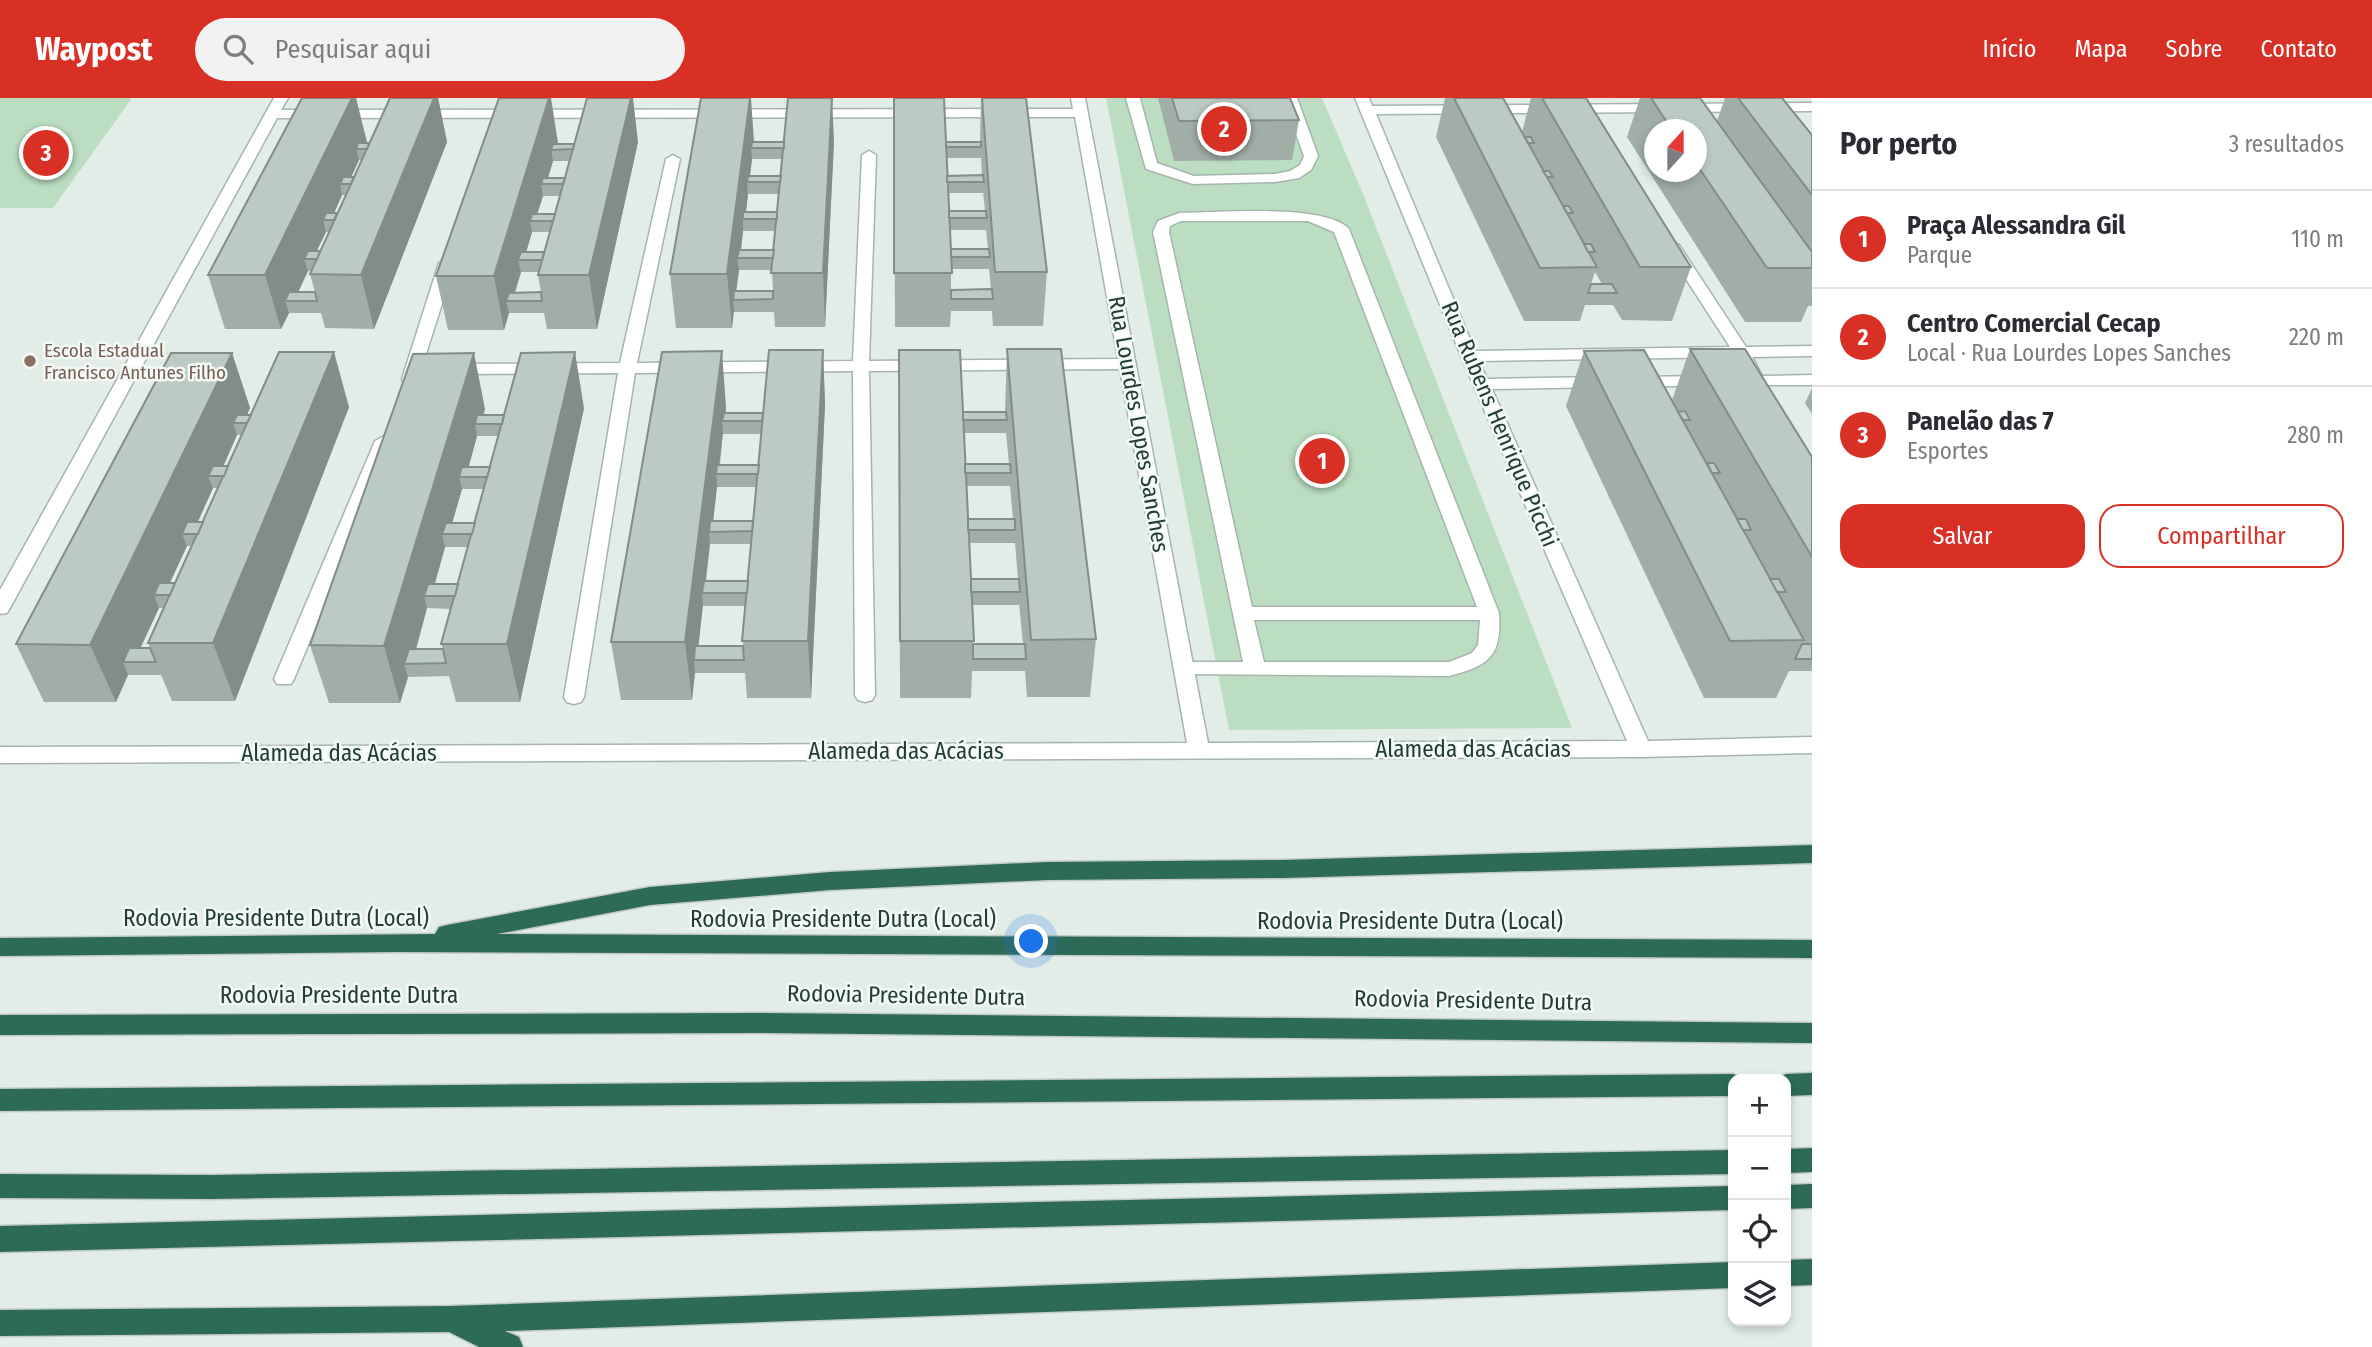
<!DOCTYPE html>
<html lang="pt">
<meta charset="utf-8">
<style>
:root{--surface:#fff;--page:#f2f2f3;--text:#2b2b33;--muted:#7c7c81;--line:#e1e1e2;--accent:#d93025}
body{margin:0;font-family:"Fira Sans Condensed",sans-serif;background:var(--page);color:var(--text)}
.controls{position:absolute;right:21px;bottom:21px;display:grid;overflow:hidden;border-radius:14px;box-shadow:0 4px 10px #0003}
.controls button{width:63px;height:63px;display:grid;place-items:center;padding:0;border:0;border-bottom:2px solid var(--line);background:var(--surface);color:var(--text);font:35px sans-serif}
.compass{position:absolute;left:1644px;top:21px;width:63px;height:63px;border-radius:50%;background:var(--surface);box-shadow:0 4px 10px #0003;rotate:21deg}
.you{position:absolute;left:1032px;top:844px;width:24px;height:24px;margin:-18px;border:5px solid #fff;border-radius:50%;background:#1a73e8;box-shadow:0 0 0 10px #1a73e833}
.badge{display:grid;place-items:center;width:46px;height:46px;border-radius:50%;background:var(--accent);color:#fff;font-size:23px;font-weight:700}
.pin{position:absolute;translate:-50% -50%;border:4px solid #fff;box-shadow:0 2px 7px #0006}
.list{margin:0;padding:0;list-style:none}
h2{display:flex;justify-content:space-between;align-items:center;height:91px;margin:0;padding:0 28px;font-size:30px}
h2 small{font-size:23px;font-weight:400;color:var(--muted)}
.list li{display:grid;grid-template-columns:46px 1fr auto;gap:21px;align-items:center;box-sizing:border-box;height:98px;padding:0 28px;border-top:2px solid var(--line)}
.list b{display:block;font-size:26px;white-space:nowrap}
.list p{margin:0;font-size:23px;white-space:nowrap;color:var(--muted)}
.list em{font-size:23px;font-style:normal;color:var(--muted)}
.actions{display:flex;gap:14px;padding:21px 28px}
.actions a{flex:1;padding:16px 0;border:2px solid var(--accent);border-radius:21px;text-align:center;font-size:24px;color:var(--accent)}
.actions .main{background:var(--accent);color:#fff}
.icon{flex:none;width:38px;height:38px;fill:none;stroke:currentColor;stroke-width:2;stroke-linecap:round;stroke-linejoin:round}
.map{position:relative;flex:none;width:1812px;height:1249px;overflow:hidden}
header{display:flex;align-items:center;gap:42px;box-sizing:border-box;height:98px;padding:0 35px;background:var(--accent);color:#fff}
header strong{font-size:33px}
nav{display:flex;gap:38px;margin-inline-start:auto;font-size:24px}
.search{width:490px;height:63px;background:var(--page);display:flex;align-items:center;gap:18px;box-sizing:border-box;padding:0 24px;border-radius:38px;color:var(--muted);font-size:26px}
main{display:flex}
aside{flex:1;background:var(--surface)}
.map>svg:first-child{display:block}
.green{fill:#bbdec1}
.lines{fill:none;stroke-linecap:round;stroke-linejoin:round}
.service-casing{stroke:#a5b5ae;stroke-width:3}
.minor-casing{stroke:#a5b5ae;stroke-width:3}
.motorway-casing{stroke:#c1c9c6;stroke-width:3}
.service{fill:#fff;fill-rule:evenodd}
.minor{fill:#fff;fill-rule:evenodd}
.motorway{fill:#2d6b58;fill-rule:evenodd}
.wall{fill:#a1aea8;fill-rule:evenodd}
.shaded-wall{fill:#838d88}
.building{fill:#bbcac3;stroke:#838d88;stroke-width:2}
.education-dot{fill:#8d6e63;stroke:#f3f9f5;stroke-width:2.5}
.labels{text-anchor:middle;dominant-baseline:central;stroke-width:5;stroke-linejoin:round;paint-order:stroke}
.far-education-label{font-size:19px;fill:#785e54;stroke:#f3f9f5;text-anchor:start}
.street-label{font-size:23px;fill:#223e34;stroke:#f3f9f5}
</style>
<header>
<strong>Waypost</strong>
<div class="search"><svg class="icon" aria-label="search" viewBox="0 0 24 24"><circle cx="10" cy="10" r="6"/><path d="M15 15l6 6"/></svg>Pesquisar aqui</div>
<nav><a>Início</a><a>Mapa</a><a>Sobre</a><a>Contato</a></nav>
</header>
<main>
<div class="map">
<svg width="1812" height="1249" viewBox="0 0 1812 1249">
<rect width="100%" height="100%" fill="#e2ede7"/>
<g class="green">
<polygon points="0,0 132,0 53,110 0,110"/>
<polygon points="1106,0 1322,0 1363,96 1572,630 1229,632"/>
</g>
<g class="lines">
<defs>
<g id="service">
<polygon points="1126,0 1140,0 1157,65 1194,78 1275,76 1290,73 1300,67 1304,58 1283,0 1297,0 1318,58 1311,72 1299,80 1275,84 1193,86 1146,71"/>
<path d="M1179 115C1216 115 1325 105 1349 131L1499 515C1502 558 1489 568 1449 578L1177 576 1174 571 1177 566 1184 564H1243L1153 134 1158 123ZM1181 123H1308L1334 134 1477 509H1252L1169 134 1170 128ZM1254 522H1480L1478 547 1472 555 1449 564H1264Z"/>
</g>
<g id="minor">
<polygon points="274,0 288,0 281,12 1073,11 1071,0 1085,0 1208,645 1627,643 1461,258 1355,0 1369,0 1372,8 1812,5 1812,13 1376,16 1475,253 1730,249 1666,150 1674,145 1679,147 1746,249 1812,248 1812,258 1752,259 1762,278 1812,277 1812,287 1733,287 1731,283 1733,279 1748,278 1736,259 1479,263 1487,281 1601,279 1609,284 1601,289 1492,291 1648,643 1812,639 1812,655 1641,659 0,665 0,649 1187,645 1120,271 869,273 875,597 872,602 865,604 858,602 855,597 853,273 635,275 584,599 581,604 574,606 567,604 564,599 618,275 451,276 443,271 451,266 620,265 666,61 673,57 680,61 637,265 853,263 862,57 869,53 876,57 869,263 1118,261 1075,19 277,20 10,510 7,515 0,516 0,492"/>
<polygon points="447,160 455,165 418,281 410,286 404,285 402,281 439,165"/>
<polygon points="1706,278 1714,283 1712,287 1634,289 1626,284 1634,279"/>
<polygon points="384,338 393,343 294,581 291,586 277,586 274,581 375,343"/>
</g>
<g id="motorway">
<polygon points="1812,747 1812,765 1283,780 1047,782 830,792 650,807 497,836 1812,842 1812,860 396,854 0,858 0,840 435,836 439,829 447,827 650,789 830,774 1047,764 1283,762"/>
<polygon points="757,915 1812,925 1812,945 757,935 0,937 0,917"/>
<polygon points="1812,975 1812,997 1786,998 1786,981 1776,981 1786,976"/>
<polygon points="1733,976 1743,981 1733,981 1733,998 0,1013 0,991"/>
<polygon points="1812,1050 1812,1074 1786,1075 1786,1051"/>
<polygon points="1733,1052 1733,1076 212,1101 0,1100 0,1076 212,1077"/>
<polygon points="1812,1086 1812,1110 1786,1111 1786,1087"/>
<polygon points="1733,1088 1733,1112 0,1154 0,1128"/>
<polygon points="1812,1161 1812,1187 1786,1188 1786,1162"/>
<polygon points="1733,1164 1733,1190 505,1233 519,1239 523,1249 479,1249 449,1234 0,1238 0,1212 450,1208"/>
</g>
</defs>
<use href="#service" class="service-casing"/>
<use href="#minor" class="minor-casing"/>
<use href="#motorway" class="motorway-casing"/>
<use href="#service" class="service"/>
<use href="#minor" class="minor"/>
<use href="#motorway" class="motorway"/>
</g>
<g class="wall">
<path d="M302 0H356L366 45H369L390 0H438L447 44 374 231 325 230 321 215H289L281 231H225L208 177ZM359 62H362L354 79H351ZM342 97H346L337 115H334ZM326 134H329L320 153H316ZM308 173H312L310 176 315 194H298Z"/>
<path d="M499 0 558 45V46L638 44 597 231H547L544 215H509L504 232H448L436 178ZM553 63H569L565 80H548ZM543 98H560L555 116H537ZM532 134H550L544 154H526ZM521 174H539L538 177 541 194 515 195Z"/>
<path d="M894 0 946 44H980L981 0H1026L1047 174 1043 228H993L992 213H951L950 229H895ZM981 59 982 77 947 78 946 60H981ZM983 93 985 113H949L948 95H983ZM950 132H986L988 151H951ZM951 171H989L991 191 951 192Z"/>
<polygon points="1158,0 1290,0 1299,22 1292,62 1174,63"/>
<path d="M1445 0H1503L1522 34 1531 0H1586L1691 169 1672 223 1622 222 1613 207H1585L1580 223H1524L1436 39ZM1595 174 1602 186H1591Z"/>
<path d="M1640 0H1700L1717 23 1725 0H1782L1812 37V208H1808L1801 224H1745L1627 39ZM1655 32H1697V74H1655Z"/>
<path d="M834 43 825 229H775L774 214H734V212L732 230H676L670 176 754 44ZM752 61H782L781 78H750ZM748 96H779L777 114H746ZM743 133H776L774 152H741ZM739 172H772L773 193H736Z"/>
<path d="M1007 251 1096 541 1090 599H1027L1025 573H972L971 600H900L899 252 963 314H1005ZM964 335H1006L1009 366H965ZM966 388H1010L1013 421H968ZM1015 444 1018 481H971L969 445H1015ZM1019 505 1023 546H973L972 507H1019Z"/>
<polygon points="1690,251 1812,359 1812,573 1789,573 1776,600 1704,600 1566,308 1584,253 1672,302"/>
<path d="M823 252 825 307 811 600H747L745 575H695V574L692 602H621L611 544 726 309V315H763ZM723 334V336H761L759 367H720ZM717 388V389H756L753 423H713ZM710 446H751L748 483H706ZM703 506V508H746L743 548H698Z"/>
<path d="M232 255 250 310 247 317 349 309 235 603H172L161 577H128L116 604H44L16 546ZM237 337H242L228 368H223ZM213 390H218L203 424H198ZM187 448H192L175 485H170ZM159 510H164L148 545 150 550H140Z"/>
<polygon points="1812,290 1812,316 1805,305"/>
<path d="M584 310 520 604H456L449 578 408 579 400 605H329L310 547 485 311 483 317H504ZM477 338H499L490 369H468ZM462 391H484L475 425H452ZM445 449H468L458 486H435ZM427 510 451 511 441 546 443 551H416Z"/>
</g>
<g class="shaded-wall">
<polygon points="352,0 356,0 367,44 364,51 356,51 359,62 348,86 340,86 342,97 331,122 323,122 326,134 313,161 304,161 308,173 294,203 285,203 289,215 281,231 265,177"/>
<polygon points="434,0 438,0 447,44 374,231 361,177"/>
<polygon points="549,0 551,0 558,45 556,52 551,52 553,63 546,86 541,86 543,98 535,123 530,123 532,134 524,162 518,162 521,174 512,203 506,203 509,215 504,232 494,178"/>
<polygon points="631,0 633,0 638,44 597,231 589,177"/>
<polygon points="750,0 751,0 754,43 753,50 751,50 752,61 749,84 747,84 748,96 745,121 743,121 743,133 740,160 737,160 739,172 735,202 733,202 734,212 732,230 727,176"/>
<polygon points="832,0 834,43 825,229 823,175"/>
<polygon points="823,252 825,307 811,600 808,543"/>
<polygon points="722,253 726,309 725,323 722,323 723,334 718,376 716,376 717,388 712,434 709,434 710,446 704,495 702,495 703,506 697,562 694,562 695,574 692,602 685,544"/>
<polygon points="334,254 349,309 235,603 213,545"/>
<polygon points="575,254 584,310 520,604 507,546"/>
<polygon points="232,255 250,310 243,325 233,325 237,337 219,378 208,378 213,390 192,436 182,436 187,448 164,497 154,497 159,510 134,564 123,564 128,577 116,604 90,547"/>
<polygon points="474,255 485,311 481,326 475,326 477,338 466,379 459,379 462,391 449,436 442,436 445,449 431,498 424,498 427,510 412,566 404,566 408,579 400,605 384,548"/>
</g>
<g class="building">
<polygon points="302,0 352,0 265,177 208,177"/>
<polygon points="390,0 434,0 361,177 310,176"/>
<polygon points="499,0 549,0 494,178 436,178"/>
<polygon points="587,0 631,0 589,177 538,177"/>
<polygon points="701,0 750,0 727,176 670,176"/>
<polygon points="788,0 832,0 823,175 771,175"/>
<polygon points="894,0 944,0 952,175 894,175"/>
<polygon points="982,0 1026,0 1047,174 995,174"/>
<polygon points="1172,0 1290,0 1299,22 1179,23"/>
<polygon points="1454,0 1503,0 1597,169 1540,170"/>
<polygon points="1542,0 1586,0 1691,169 1640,169"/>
<polygon points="1651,0 1700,0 1812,154 1812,170 1767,170 1697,67 1697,32 1672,32"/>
<polygon points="1738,0 1782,0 1812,37 1812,97"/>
<polygon points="1525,39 1531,39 1534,45 1528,45"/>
<polygon points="752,44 784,44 784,50 751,50"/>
<rect x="946" y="44" width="35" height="5"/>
<polygon points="358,45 369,45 367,51 356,51"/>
<polygon points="553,46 574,46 573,51 551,52"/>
<polygon points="1543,73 1549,73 1553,79 1547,79"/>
<polygon points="983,77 984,84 947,84 947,78"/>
<polygon points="748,78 781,78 780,84 747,84"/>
<polygon points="343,79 354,79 351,86 340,86"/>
<polygon points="543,80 565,80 563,86 541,86"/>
<polygon points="1563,108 1569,108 1573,115 1567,115"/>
<polygon points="949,113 986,113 987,120 949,120"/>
<rect x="743" y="114" width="34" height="7"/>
<polygon points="326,115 337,115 334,122 323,122"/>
<polygon points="532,116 555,116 553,123 530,123"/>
<polygon points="1584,146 1591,146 1595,154 1588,154"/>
<polygon points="951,151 989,151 990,159 951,159"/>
<polygon points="739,152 774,152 773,160 737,160"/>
<polygon points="308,153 320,153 317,161 304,161"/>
<polygon points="521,154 544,154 542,162 518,162"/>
<polygon points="1591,186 1612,186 1617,195 1588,195"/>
<polygon points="992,191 993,201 951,201 951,192"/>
<polygon points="734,193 773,193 773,201 733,202"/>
<polygon points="289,194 315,194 317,203 285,203"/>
<polygon points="541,194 542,203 506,203 509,195"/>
<polygon points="1007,251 1061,251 1096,541 1031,542"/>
<polygon points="1690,251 1745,251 1812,359 1812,459"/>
<polygon points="769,252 823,252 808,543 742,543"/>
<polygon points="899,252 960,252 974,543 900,543"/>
<polygon points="1644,252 1804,542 1730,543 1584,253"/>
<polygon points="722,253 685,544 611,544 662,254"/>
<polygon points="279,254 334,254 213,545 148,545"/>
<polygon points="575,254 507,546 441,546 521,255"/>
<polygon points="171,255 232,255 90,547 16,546"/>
<polygon points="474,255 384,548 310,547 413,256"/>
<polygon points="1685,313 1690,322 1683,322 1678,314"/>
<polygon points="963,314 1006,314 1007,322 963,322"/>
<polygon points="724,315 763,315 762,323 722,323"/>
<polygon points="237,317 251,317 247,325 233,325"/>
<polygon points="477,317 504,317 502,326 475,326"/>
<polygon points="1707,365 1714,365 1720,375 1712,375"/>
<polygon points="965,366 1010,366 1011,375 965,375"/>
<polygon points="717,367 759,367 758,376 716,376"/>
<polygon points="213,368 228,368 224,378 208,378"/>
<polygon points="462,369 490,369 487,379 459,379"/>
<rect x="968" y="421" width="47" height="11"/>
<polygon points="1737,421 1746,421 1751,432 1743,432"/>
<polygon points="710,423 753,423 752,433 709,434"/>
<polygon points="187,424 203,424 198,436 182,436"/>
<polygon points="446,425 475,425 472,436 442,436"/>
<polygon points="971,481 1019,481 1020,494 971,494"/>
<polygon points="1770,481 1779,481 1786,494 1777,494"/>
<polygon points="704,483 748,483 747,495 702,495"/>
<polygon points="159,485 175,485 170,497 154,497"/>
<polygon points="428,486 458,486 455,498 424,498"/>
<polygon points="973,546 1025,546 1026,561 973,561"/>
<polygon points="1802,546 1812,546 1812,561 1795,561"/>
<polygon points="695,548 743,548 744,562 694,562"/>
<polygon points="129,550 150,550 156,564 123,564"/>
<polygon points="409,551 443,551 446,565 404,566"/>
</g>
<circle class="education-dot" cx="30" cy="263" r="7"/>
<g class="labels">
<g class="far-education-label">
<text x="44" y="252">Escola Estadual<tspan x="44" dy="22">Francisco Antunes Filho</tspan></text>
</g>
<g class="street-label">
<text transform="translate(1139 326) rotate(80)">Rua Lourdes Lopes Sanches</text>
<text transform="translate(1500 326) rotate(67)">Rua Rubens Henrique Picchi</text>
<text x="1473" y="651">Alameda das Acácias</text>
<text x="906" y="653">Alameda das Acácias</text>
<text x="339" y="655">Alameda das Acácias</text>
<text x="276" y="820">Rodovia Presidente Dutra (Local)</text>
<text x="843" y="821">Rodovia Presidente Dutra (Local)</text>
<text x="1410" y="823">Rodovia Presidente Dutra (Local)</text>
<text x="339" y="897">Rodovia Presidente Dutra</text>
<text transform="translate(906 897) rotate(1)">Rodovia Presidente Dutra</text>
<text transform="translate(1473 902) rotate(1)">Rodovia Presidente Dutra</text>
</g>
</g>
</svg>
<div class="controls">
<button>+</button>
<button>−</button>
<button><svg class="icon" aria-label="locate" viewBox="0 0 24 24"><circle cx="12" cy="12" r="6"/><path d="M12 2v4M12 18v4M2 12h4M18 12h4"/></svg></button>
<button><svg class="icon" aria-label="layers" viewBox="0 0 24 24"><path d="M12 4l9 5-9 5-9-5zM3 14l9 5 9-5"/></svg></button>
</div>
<svg class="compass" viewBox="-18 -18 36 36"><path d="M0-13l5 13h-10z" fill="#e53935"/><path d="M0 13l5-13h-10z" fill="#7c7c81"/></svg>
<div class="you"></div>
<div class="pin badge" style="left:1322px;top:363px">1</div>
<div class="pin badge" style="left:1224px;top:31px">2</div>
<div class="pin badge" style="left:46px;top:55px">3</div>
</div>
<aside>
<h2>Por perto<small>3 resultados</small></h2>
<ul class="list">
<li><span class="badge">1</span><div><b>Praça Alessandra Gil</b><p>Parque</p></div><em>110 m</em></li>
<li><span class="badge">2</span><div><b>Centro Comercial Cecap</b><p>Local · Rua Lourdes Lopes Sanches</p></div><em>220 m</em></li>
<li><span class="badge">3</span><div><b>Panelão das 7</b><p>Esportes</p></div><em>280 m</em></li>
</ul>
<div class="actions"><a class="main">Salvar</a><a>Compartilhar</a></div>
</aside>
</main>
